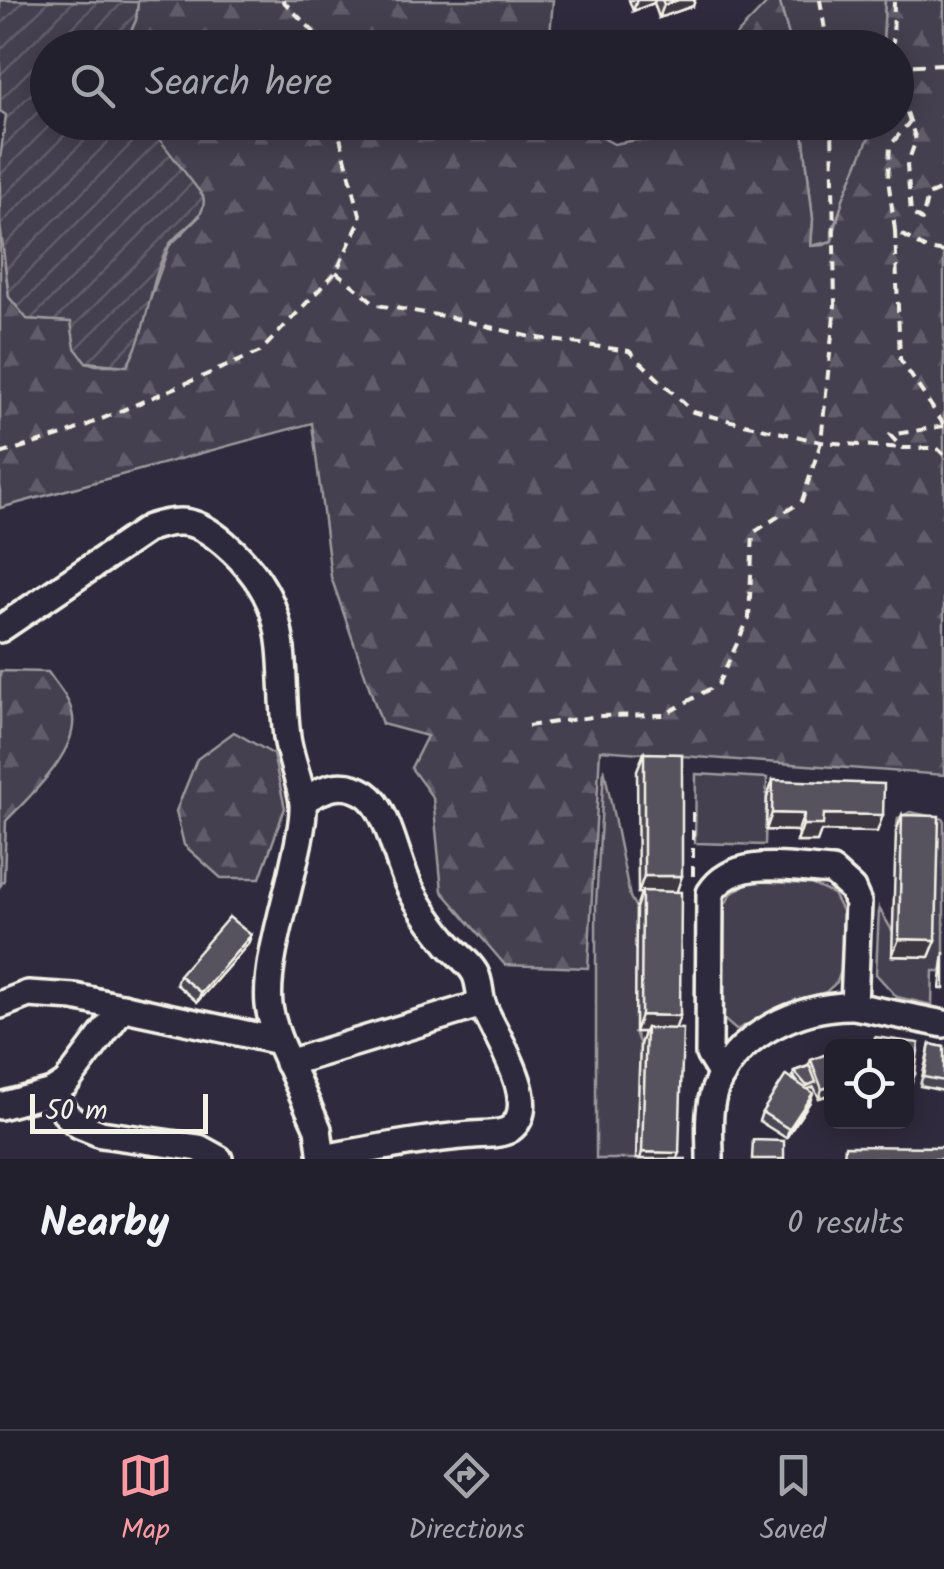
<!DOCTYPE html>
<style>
:root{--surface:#23202e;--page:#2b2836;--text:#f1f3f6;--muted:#a3a3aa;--line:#403e4a;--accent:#ff9aa2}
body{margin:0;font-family:Kalam,sans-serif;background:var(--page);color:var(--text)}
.controls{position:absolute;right:30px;bottom:30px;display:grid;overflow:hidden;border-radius:15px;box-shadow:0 5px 25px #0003}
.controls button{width:90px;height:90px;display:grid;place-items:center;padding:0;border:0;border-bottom:2px solid var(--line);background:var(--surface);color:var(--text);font:50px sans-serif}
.scale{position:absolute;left:30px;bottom:25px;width:178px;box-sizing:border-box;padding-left:10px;border:5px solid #f4f1e8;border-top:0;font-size:28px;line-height:35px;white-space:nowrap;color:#f4f1e8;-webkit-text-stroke:8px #2f2a3d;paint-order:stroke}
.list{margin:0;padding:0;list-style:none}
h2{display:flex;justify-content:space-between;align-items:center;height:130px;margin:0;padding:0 40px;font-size:42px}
h2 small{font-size:32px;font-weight:400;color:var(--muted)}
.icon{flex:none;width:55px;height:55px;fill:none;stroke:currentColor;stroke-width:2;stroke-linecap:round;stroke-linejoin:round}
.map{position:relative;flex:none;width:944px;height:1159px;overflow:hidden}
.search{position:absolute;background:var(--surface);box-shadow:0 5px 25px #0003;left:30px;right:30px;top:30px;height:110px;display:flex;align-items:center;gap:25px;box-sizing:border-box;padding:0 35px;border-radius:55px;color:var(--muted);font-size:38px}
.sheet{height:270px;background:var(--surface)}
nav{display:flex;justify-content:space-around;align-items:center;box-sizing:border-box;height:140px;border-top:2px solid var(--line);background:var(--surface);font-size:28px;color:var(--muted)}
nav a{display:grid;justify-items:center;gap:5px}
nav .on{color:var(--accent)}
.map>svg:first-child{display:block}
.grass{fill:#454050;stroke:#9c989c;stroke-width:2.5}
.forest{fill:url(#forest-firs);stroke:#9c989c;stroke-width:2.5}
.garden{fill:url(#garden-furrows);stroke:#9c989c;stroke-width:2.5}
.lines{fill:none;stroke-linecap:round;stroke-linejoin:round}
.minor-casing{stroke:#f4f1e8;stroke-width:32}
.path{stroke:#f4f1e8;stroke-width:4;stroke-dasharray:10 8;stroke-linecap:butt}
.minor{stroke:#2f2a3d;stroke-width:25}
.wall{fill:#4a4752;stroke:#f4f1e8;stroke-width:2.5}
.shaded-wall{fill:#3c3942;stroke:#f4f1e8;stroke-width:2.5}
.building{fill:#56525f;stroke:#f4f1e8;stroke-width:2.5}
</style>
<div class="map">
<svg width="944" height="1159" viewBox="0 0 944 1159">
<defs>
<pattern id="forest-firs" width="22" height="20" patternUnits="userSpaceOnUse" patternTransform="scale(2.5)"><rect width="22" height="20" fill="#454050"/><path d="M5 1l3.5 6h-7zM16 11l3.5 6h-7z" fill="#605c69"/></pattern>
<pattern id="garden-furrows" width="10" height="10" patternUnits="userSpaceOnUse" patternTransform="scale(2.5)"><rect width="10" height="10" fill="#454050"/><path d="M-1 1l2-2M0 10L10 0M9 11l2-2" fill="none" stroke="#605c69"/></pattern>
</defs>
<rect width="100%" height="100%" fill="#2f2a3d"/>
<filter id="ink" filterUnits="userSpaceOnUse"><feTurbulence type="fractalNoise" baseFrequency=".01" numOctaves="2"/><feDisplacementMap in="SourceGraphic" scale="20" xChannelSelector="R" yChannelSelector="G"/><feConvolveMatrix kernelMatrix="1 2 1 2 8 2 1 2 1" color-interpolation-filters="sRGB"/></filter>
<g filter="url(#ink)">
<g class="grass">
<polygon points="779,0 885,0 883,47 792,47"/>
<polygon points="802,123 875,123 832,231 832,241 811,246 813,219"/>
<polygon points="604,768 630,897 636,908 635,1032 640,1045 636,1159 596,1159 596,904"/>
<polygon points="696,774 767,778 765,845 695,843"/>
<polygon points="910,812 944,819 944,956 941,971 933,971 932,1005 897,997 876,974 879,908 893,932 893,956 929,956 932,833 896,832 898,818"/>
<polygon points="750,881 811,884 833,894 843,913 842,968 837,982 826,992 794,1001 736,1030 721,1017 720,913 731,894"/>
</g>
<g class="forest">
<polygon points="138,0 553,0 549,47 124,48 136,20"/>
<polygon points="770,0 779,0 792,47 725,47"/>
<polygon points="885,0 944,0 944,775 600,750 588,968 505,965 442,891 433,798 411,768 427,736 382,724 331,577 312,423 0,508 0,224 9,297 28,319 71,322 86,362 96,365 127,365 169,246 200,216 126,123 573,122 614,144 641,139 665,123 802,123 813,219 811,246 824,245 832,241 843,199 875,123 896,122 896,48 883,47"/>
<path d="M0 671 48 672C56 684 69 698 72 712 82 749 29 797 6 821L4 880 0 886Z"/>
<polygon points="234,732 273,754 285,808 260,878 221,878 184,845 176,811 197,759"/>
</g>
<path class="garden" d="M0 0 138 2 136 20 124 47 48 48V122L126 123 154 132 203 196C209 218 180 228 169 245 148 281 150 327 127 366L86 362 75 348 71 322 27 319 9 297 0 224V159L6 115 0 111Z"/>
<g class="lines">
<defs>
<g id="minor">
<path d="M0 629 149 528C181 517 197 520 224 543 296 605 277 654 287 737 290 759 301 784 303 803 304 822 298 845 294 863 286 903 265 966 269 1005 270 1017 275 1029 279 1041"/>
<path d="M303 801C323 788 343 779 366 794 389 810 396 861 410 888 420 908 435 928 449 945 457 954 469 962 475 973 480 982 479 993 482 1003 490 1029 545 1104 510 1129 501 1135 484 1134 473 1135 422 1139 372 1149 322 1158"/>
<polyline points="0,1005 28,994 74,997 279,1041 318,1129 322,1159"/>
<polyline points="123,1007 66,1083 52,1092 67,1115 79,1125 101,1134 199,1148 219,1159"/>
<polyline points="288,1063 482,1004"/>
<path d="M722 1075 709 1054 710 893C735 854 793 869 832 871L852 889 858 903 854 1006 944 1024"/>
<polyline points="0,1106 52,1092"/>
<path d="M710 1159C710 1136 707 1111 715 1089 735 1035 799 1005 854 1006"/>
</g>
</defs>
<use href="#minor" class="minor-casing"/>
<g class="path">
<polyline points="282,0 330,48"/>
<polyline points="820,0 828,48"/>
<polyline points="893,48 894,0"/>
<polyline points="896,66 944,64"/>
<polyline points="896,78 916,140 907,165 911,213 922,220 928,195 944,188"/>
<polyline points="911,120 890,146 888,179 895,230 924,248 944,252"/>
<polyline points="895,230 900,359 944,425"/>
<polyline points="336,272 377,305 449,317 531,337 629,351 693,412 821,442 902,448"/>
<polyline points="944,426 890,435 902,448 937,448 944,455"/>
<polyline points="0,454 66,434 260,352 336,272 361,219 336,122"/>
<polyline points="528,726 598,716 664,715 718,684 749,618 753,533 802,501 821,442 835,305 832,122"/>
<polyline points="693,876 693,806"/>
</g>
<use href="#minor" class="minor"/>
</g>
<g class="wall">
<polygon points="629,0 695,0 693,6 659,18 654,3 633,11"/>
<polygon points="644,753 676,891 676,1028 677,1159 687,1159 636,1159 640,1045 644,1032 635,1032 636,908 641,893 638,893 637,770"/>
<polygon points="773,780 877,832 821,831 817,842 797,842 798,831 766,830 767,798"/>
<polygon points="902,815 936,940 929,957 892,956 896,832"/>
<polygon points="251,935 248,944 197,1002 176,984 179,975"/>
<polygon points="944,952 944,989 940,989"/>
<polygon points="930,1044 944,1047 944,1091 920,1086"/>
<polygon points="832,1052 832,1094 819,1098 814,1087 808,1089 810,1102 786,1138 759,1121 762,1112 799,1084 793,1076 794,1071 808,1066 811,1060"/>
</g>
<g class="shaded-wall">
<polygon points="637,0 655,0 654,3 633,11"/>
<polygon points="678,0 695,0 693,6 659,18 664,5"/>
<polygon points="772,813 804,814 798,831 766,830"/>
<polygon points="824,814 883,815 877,832 821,831 817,842 797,842 803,825"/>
<polygon points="644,876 682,876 676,894 638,893"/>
<polygon points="251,935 248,944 197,1002 201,993"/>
<polygon points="899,939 936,940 929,957 892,956"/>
<polygon points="641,1015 680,1016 674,1033 646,1028 644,1032 635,1032"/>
<polygon points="906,1073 915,1074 911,1084 906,1083"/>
<polygon points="832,1086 832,1094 819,1098 822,1089"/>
<polygon points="813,1093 810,1102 786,1138 789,1129"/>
<polygon points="642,1152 679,1153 677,1159 640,1159"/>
</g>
<g class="building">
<polygon points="662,0 678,0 664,5"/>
<polygon points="644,753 682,754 682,876 644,876"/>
<polygon points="773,780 884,784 883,815 824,814 823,825 803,825 804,814 772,813"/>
<polygon points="902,815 939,816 936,940 899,939"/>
<polygon points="642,891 681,892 680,1016 641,1015"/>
<polygon points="229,917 251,935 201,993 179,975"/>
<polygon points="646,1028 683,1029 679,1153 642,1152"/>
<polygon points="875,1037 919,1043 915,1074 906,1073 906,1046 874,1046"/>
<polygon points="930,1044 944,1047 944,1081 924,1077"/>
<polygon points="832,1052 832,1086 822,1089 811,1060"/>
<polygon points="810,1066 816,1082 807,1086 794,1071"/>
<polygon points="786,1075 813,1093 789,1129 762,1112"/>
<polygon points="753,1140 784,1141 784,1159 752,1159"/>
<polygon points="845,1146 944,1147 944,1159 844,1159"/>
</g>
</g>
</svg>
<div class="controls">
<button><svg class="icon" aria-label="locate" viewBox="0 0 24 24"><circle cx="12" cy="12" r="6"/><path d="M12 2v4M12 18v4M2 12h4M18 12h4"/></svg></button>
</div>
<div class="scale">50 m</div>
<div class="search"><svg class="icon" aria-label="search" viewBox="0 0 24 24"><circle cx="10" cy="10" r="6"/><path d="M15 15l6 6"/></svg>Search here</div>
</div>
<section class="sheet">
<h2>Nearby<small>0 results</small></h2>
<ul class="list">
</ul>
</section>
<nav>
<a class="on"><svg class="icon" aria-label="map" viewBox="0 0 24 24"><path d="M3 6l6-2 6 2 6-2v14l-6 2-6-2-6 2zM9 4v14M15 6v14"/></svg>Map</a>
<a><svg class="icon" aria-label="directions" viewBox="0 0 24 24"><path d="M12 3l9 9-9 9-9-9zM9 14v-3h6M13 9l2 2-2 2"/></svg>Directions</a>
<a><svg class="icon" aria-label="saved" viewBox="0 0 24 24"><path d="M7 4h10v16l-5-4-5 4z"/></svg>Saved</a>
</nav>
